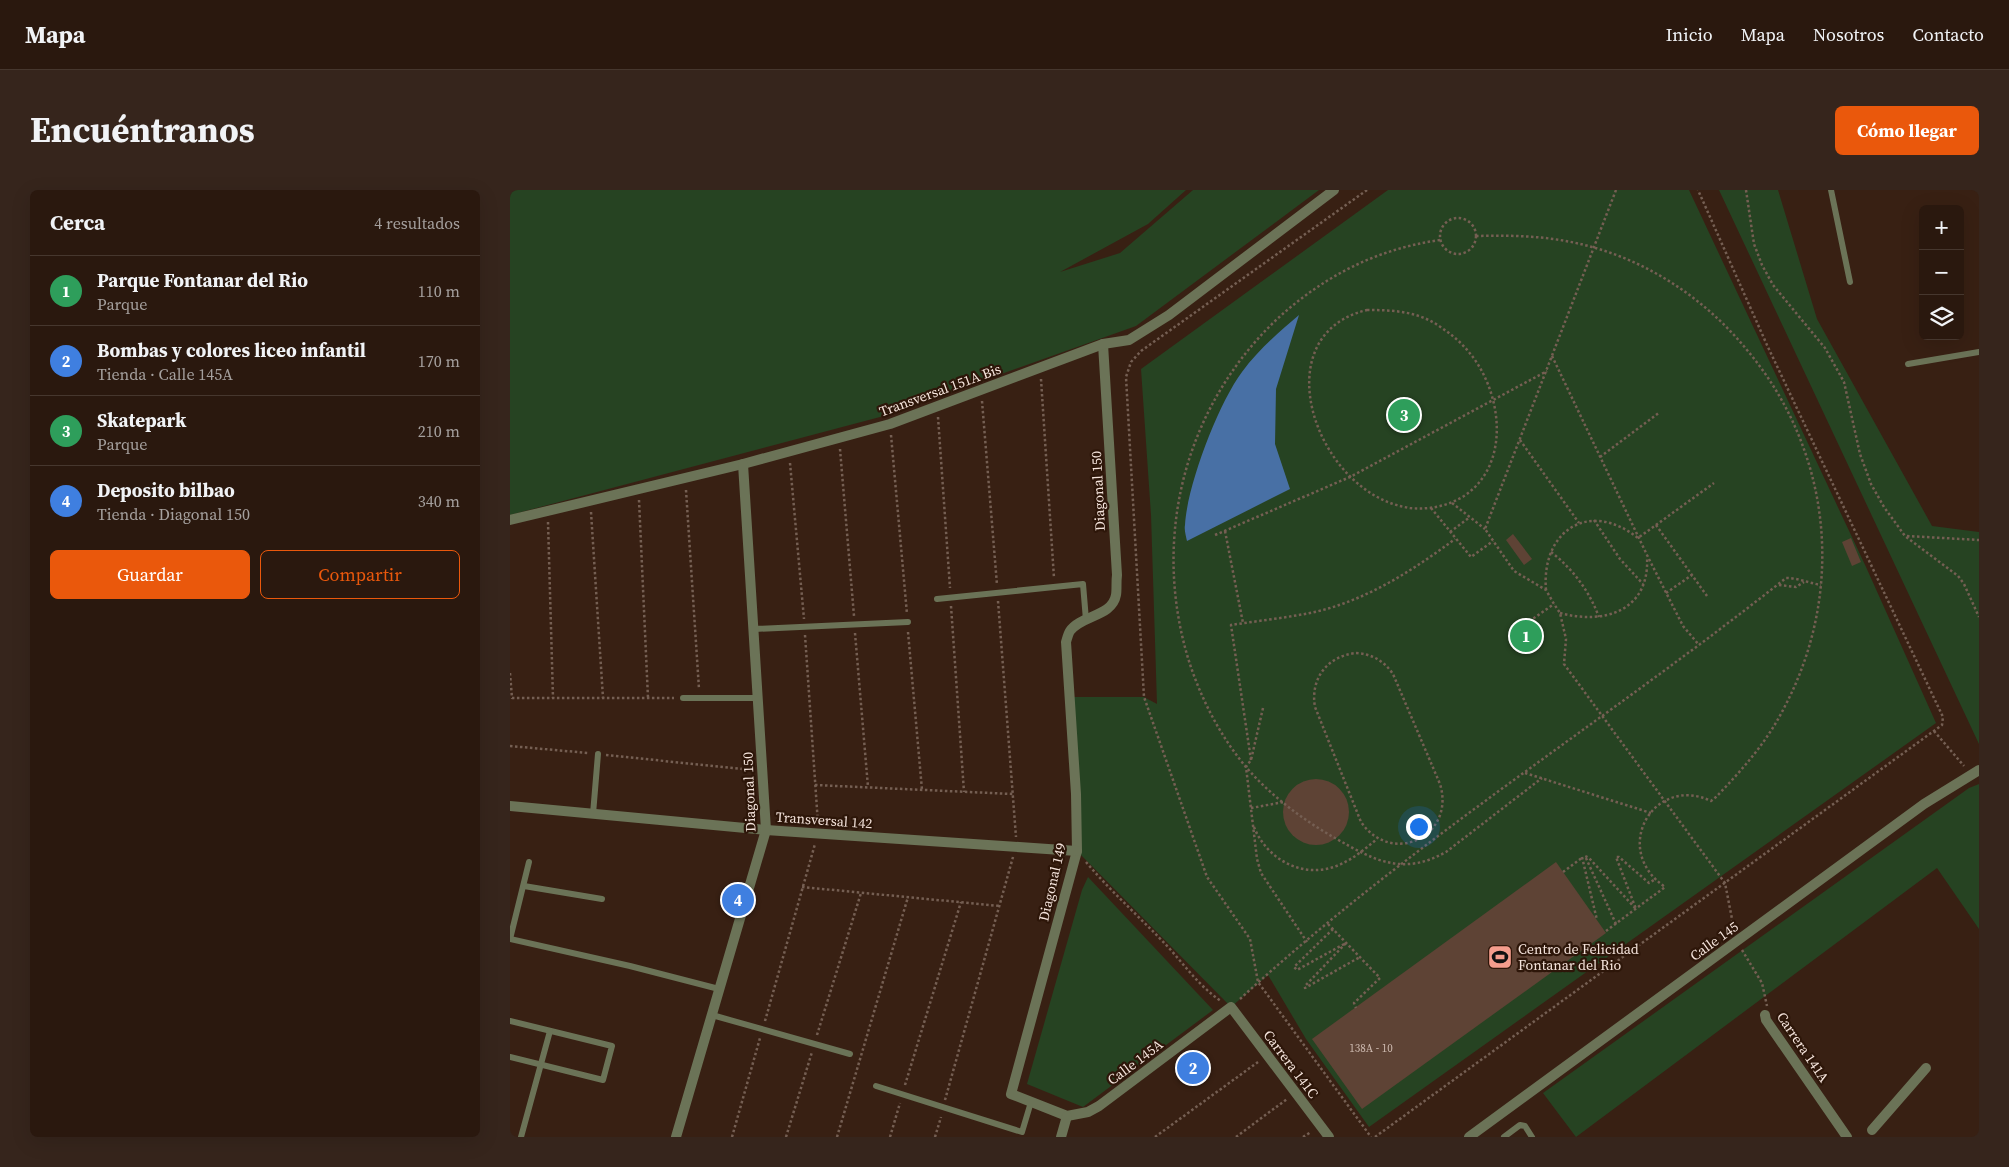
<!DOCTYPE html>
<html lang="es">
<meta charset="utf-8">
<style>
:root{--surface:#2a180e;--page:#36251c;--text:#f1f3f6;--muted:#a5a09e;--line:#46372e;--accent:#ea580c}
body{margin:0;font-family:"Source Serif 4",serif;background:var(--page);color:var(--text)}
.controls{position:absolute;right:15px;top:15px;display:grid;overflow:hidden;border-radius:8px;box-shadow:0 5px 20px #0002}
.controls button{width:45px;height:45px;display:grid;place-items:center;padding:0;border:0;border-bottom:1px solid var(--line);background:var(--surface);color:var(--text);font:25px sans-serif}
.you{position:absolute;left:908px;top:636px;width:18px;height:18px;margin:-12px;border:4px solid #fff;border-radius:50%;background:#1a73e8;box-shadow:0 0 0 8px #1a73e833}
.badge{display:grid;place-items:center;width:32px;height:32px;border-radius:50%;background:var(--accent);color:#fff;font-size:16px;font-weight:700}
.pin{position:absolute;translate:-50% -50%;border:2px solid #fff;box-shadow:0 1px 5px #0006}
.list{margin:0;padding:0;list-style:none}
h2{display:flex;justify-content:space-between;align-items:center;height:65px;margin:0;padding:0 20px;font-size:21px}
h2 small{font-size:16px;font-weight:400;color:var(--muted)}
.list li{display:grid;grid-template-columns:32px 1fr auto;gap:15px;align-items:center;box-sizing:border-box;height:70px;padding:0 20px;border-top:1px solid var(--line)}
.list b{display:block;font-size:19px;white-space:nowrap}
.list p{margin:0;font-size:16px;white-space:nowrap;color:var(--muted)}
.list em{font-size:16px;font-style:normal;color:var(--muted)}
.actions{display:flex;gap:10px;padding:15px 20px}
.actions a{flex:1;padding:11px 0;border:1px solid var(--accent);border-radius:8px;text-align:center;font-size:18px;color:var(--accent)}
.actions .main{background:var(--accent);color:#fff}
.icon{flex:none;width:28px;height:28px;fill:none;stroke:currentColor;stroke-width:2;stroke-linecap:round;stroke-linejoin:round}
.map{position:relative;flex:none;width:1469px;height:947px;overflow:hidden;border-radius:8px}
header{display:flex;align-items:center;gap:30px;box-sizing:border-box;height:70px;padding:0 25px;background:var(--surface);border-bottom:1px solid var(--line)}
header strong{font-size:24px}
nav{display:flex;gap:28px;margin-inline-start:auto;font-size:18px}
.intro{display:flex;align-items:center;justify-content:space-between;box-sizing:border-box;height:120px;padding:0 30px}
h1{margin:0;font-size:35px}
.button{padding:12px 22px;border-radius:8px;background:var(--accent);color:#fff;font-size:18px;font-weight:700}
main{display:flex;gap:30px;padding:0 30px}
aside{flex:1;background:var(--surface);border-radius:8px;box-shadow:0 5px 20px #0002}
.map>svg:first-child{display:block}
.green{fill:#264322}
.water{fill:#4870a5}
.building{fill:#5e4335}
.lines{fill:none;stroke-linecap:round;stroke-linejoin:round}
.path{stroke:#755f53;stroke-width:2.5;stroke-dasharray:2.5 2.5;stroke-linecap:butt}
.service{stroke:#6b7357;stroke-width:6}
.minor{stroke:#6b7357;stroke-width:10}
.labels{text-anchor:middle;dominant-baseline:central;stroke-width:4.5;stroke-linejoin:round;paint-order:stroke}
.number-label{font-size:11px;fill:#cfbcb2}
.street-label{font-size:14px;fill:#f5e4dc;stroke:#2d1609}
.poi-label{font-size:14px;fill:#f5e4dc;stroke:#2d1609;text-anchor:start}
</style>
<header>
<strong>Mapa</strong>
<nav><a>Inicio</a><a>Mapa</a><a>Nosotros</a><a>Contacto</a></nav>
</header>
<div class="intro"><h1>Encuéntranos</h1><a class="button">Cómo llegar</a></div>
<main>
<aside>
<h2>Cerca<small>4 resultados</small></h2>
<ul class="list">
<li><span class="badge" style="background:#2e9e5b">1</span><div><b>Parque Fontanar del Rio</b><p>Parque</p></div><em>110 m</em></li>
<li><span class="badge" style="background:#3f7fe0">2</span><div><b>Bombas y colores liceo infantil</b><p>Tienda · Calle 145A</p></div><em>170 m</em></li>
<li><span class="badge" style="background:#2e9e5b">3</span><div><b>Skatepark</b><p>Parque</p></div><em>210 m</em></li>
<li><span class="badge" style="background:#3f7fe0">4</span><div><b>Deposito bilbao</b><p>Tienda · Diagonal 150</p></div><em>340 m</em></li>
</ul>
<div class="actions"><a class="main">Guardar</a><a>Compartir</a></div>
</aside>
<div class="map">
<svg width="1469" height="947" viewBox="0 0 1469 947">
<rect width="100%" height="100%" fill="#382013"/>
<g class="green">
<polygon points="0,0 676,0 638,34 550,82 610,63 683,0 809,0 626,136 370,227 0,325"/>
<polygon points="878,0 1179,0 1356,377 1426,533 859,937 796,849 758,785 721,817 567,661 560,507 634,507 647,514 641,325 631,179"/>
<polygon points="1209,0 1268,0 1307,129 1422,336 1469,342 1469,554"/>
<polygon points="1469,594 1469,739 1427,678 1066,947 1033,903 1459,598"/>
<polygon points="578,687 703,820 573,917 517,894 572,700"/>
</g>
<path class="water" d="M789 125 766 199 765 254 780 299 677 351C676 346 674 340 675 335 677 296 708 214 732 182 748 160 769 142 789 125Z"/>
<g class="building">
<polygon points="1003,344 1022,369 1014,375 996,350"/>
<polygon points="1341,348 1351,372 1342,376 1332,352"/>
<circle cx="806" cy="622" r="33"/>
<polygon points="1046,672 1096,743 852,919 802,849"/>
</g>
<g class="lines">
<g class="path">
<polyline points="857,0 631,161 621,172 616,187 634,507 697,687 740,749 748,792 861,947"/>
<polyline points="1106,0 975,339 1004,381 1036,400 1044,414 1050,423 1056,449 1054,474 1215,693 1224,739"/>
<polyline points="1236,0 1244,54 1252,75 1263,95 1315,158 1334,192 1350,264 1361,294 1374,317 1395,346 1448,386 1454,394 1469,427"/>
<circle cx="948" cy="46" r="18"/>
<path d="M966 46C1006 45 1043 46 1082 57 1143 74 1197 111 1237 160 1322 261 1336 401 1274 518 1257 552 1232 580 1206 607L1201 611C1144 584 1100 659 1155 697L1096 741"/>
<path d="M930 50C866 59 812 87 765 131 674 219 642 348 678 468 690 507 710 546 736 577 760 605 793 630 825 648 865 671 893 686 936 662L1032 588"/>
<path d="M857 120C881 120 905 121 926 134 938 142 949 150 958 161 992 200 1002 274 954 306 938 316 919 320 900 318 806 305 751 145 857 120Z"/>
<polyline points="1042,166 1137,365 1173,436 1189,455"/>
<polyline points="531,189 544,388"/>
<polyline points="472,211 487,395"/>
<polyline points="428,227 440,398"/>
<polyline points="381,245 397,424"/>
<polyline points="1010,250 1069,333"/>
<polyline points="330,259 344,426"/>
<polyline points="1090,267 1150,222"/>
<polyline points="280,273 294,429"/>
<polyline points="176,300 189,499"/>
<polyline points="129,310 138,508"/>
<polyline points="942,313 975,339"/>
<polyline points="921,318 961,367 983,351"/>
<polyline points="81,322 93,508"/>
<polyline points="1084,330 1110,369 1133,394"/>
<polyline points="38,332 43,508"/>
<polyline points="1146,335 1197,406"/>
<polyline points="715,341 733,433"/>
<polyline points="940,342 960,327"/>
<polyline points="705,345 840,287 1037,181"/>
<polyline points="1397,346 1469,350"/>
<path d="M1041 362C1064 380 1079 401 1089 427"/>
<polyline points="1269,395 1286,397 1294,392"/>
<path d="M1036 400C1031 341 1079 309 1128 348L1204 293"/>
<polyline points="1156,403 1182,385"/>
<polyline points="488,411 506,647"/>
<polyline points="441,416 454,602"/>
<path d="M1050 423C1094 435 1140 421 1137 367"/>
<polyline points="1007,440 1044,414"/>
<polyline points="398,442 412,600"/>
<polyline points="345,443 358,597"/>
<polyline points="295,445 308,634"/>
<path d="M846 463C862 464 874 471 883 484L930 594C946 646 882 677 851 632L805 517C800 489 817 466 846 463Z"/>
<polyline points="0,483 2,508 164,508"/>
<polyline points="753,518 741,570 736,577 747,669 751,683 797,752"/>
<polyline points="1424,541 1454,576"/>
<polyline points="0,556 78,563"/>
<polyline points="96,565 242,580"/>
<path d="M741 570 721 435C747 431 774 428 800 423 854 412 902 381 945 349"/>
<polyline points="1015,583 1141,623"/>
<polyline points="305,595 503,604"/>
<polyline points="741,618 774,612"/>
<path d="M744 637C757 670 794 690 829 675 843 669 855 659 867 649"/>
<polyline points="1072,667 1087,730"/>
<path d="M576 672C602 703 632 729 659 758 676 777 690 797 711 811"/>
<polyline points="1053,682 1073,667"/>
<polyline points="292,697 490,716"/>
<polyline points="818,734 870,788 844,813 846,818"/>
<polyline points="1106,734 1075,666 1079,668 1126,719 1106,667 1109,667 1139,693 1144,690"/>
<polyline points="823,739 784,777 787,780 836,753 795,796 795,798 850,767"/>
<polyline points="1232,760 1252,793 1257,816"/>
<path d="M730 809C899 653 1096 531 1276 388 1288 388 1299 393 1311 395"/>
<polyline points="255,831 305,654"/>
<polyline points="307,845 351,703"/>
<polyline points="395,895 451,712"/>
<polyline points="435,910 503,667"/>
<polyline points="222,947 250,848"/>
<polyline points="276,947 302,862"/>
<polyline points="327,947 398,707"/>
<polyline points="380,947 390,913"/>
<polyline points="425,947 431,927"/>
<polyline points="645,947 748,872"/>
<polyline points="726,947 777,909"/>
<polyline points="793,947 801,942"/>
<polyline points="865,947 1432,535 1433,527 1257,155 1188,0"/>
</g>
<g class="service">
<polyline points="1321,0 1340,92"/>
<polyline points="1398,174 1469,162"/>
<polyline points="427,409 573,394 576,430"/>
<polyline points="244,439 398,432"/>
<polyline points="173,508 248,508"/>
<polyline points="83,624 88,564"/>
<polyline points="14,696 92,709"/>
<polyline points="0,749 120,776 209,799"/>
<polyline points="0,749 19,672"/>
<polyline points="202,825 340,864"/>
<polyline points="0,831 102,856 93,890 0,867"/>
<polyline points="366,896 512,942 521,912"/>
<polyline points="11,947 40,841"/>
<polyline points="994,947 1010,935 1015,936 1022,947"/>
</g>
<g class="minor">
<path d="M593 154 607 385C606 392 607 399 606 405 602 427 571 425 560 441 558 444 557 449 556 452L566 604 567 661 501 904 557 926 578 922 589 916 721 817 819 947"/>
<polyline points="0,330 233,274 380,234 593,154 619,150 659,125 824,0"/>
<polyline points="0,616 256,640 567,661"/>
<polyline points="1255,825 1256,830 1337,947"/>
<polyline points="1362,940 1416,878"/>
<polyline points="166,947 256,640 233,274"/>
<polyline points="551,947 557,926"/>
<polyline points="959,947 1414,614 1469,580"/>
</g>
</g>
<defs>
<symbol id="stadium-square" viewBox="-11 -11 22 22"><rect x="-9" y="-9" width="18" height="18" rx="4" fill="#f49d8d" stroke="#2d1609"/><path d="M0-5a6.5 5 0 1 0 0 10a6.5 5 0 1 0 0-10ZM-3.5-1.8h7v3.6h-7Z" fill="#111"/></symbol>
</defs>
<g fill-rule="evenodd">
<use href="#stadium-square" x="976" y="753" width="28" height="28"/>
</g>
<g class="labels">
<g class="number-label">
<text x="861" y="858">138A - 10</text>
</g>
<g class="street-label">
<text transform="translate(430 200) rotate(-20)">Transversal 151A Bis</text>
<text transform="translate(588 301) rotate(-93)">Diagonal 150</text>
<text transform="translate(239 602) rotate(-92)">Diagonal 150</text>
<text transform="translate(314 630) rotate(4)">Transversal 142</text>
<text transform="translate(542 692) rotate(-77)">Diagonal 149</text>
<text transform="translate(1204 751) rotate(-36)">Calle 145</text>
<text transform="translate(1293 857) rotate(56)">Carrera 141A</text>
<text transform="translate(625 872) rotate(-37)">Calle 145A</text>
<text transform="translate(781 874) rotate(53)">Carrera 141C</text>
</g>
<g class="poi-label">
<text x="1008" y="759">Centro de Felicidad<tspan x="1008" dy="16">Fontanar del Rio</tspan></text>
</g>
</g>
</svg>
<div class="controls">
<button>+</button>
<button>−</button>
<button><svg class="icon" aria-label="layers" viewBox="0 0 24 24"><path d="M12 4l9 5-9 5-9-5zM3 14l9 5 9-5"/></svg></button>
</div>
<div class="you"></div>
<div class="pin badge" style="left:1016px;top:446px;background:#2e9e5b">1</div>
<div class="pin badge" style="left:683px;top:878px;background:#3f7fe0">2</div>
<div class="pin badge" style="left:894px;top:225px;background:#2e9e5b">3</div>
<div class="pin badge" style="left:228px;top:710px;background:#3f7fe0">4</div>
</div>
</main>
